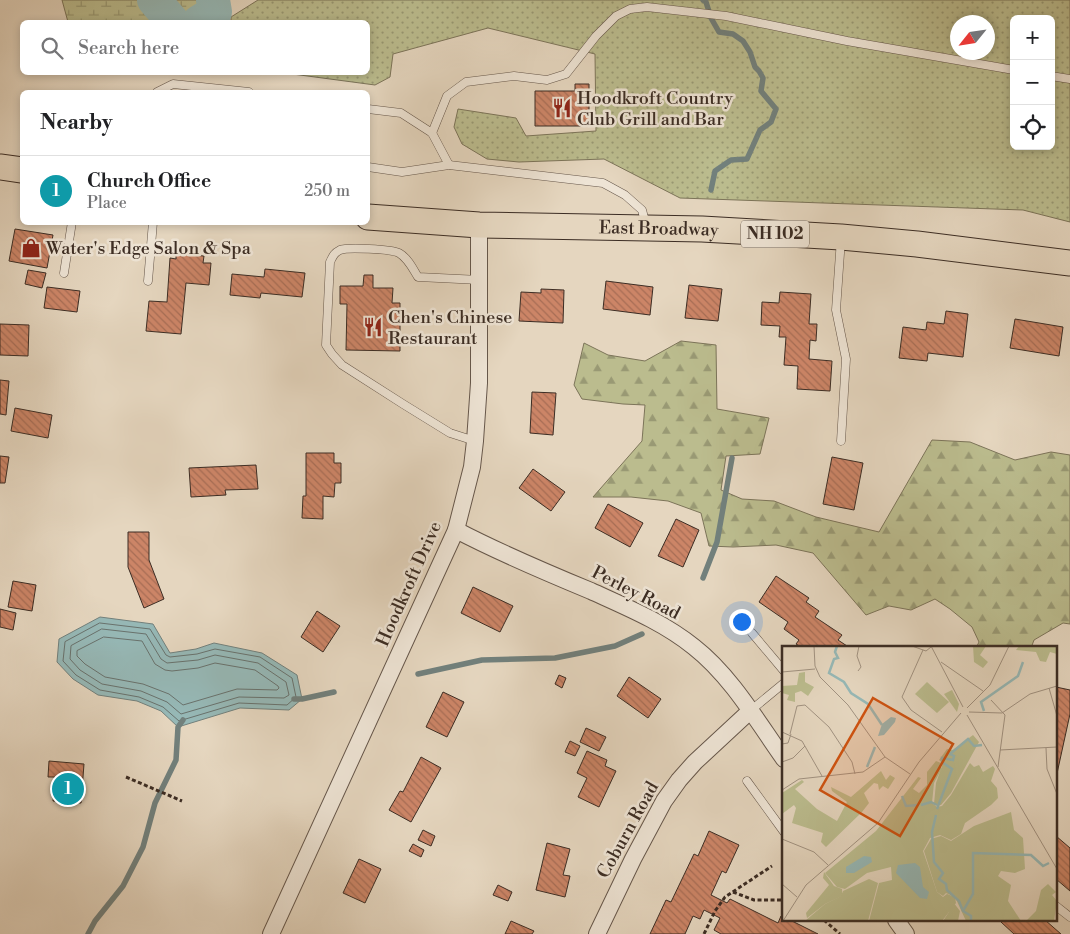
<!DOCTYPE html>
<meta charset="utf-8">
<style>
:root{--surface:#fff;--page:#f6f6f6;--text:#202124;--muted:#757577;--line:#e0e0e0;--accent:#8f2418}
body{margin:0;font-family:"Libre Bodoni",serif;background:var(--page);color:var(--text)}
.controls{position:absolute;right:15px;top:15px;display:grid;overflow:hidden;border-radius:8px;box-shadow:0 2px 8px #0003}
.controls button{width:45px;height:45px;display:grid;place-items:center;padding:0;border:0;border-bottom:1px solid var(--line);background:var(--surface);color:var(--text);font:25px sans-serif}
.compass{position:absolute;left:950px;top:15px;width:45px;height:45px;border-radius:50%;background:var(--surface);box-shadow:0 2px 8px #0003;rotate:240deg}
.you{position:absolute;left:741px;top:621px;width:18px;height:18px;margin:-12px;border:4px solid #fff;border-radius:50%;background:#1a73e8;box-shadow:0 0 0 8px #1a73e833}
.badge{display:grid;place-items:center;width:32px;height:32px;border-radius:50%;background:var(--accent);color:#fff;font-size:16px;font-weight:700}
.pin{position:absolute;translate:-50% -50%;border:2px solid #fff;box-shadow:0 1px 5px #0006}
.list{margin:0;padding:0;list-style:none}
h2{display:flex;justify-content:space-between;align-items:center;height:65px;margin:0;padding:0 20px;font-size:21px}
h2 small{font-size:16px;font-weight:400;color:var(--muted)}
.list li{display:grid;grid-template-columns:32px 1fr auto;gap:15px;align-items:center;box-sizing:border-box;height:70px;padding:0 20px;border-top:1px solid var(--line)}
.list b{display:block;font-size:19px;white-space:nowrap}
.list p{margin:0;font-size:16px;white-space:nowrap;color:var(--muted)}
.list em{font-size:16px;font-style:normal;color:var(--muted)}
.icon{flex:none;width:28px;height:28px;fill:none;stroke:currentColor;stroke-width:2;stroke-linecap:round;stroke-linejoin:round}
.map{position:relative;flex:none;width:1070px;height:934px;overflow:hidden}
.search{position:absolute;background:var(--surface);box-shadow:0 2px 8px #0003;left:20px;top:20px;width:350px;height:55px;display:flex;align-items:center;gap:12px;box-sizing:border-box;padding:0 18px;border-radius:8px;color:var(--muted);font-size:19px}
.panel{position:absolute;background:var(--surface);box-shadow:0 2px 8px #0003;left:20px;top:90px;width:350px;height:135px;border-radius:8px}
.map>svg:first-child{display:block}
.grass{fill:url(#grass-dots);stroke:#7c7459;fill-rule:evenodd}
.forest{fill:url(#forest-firs);stroke:#7c7459}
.wetland{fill:url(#wetland-marsh);stroke:#7c7459}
.water{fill:#96b8b6;stroke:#72807c}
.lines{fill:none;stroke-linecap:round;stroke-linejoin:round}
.shore{stroke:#69726d;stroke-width:1}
.stream{stroke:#72807c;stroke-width:5.5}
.river{stroke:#96b8b6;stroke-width:34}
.building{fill:url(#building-back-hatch);stroke:#3c2d24}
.lane-casing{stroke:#66574b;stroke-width:9}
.street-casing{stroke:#66574b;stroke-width:18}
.primary-casing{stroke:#3c2d24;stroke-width:27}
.path{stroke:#3c2d24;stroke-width:3;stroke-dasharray:4 2.5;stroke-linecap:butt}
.lane{stroke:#eee4d5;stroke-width:8}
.street{stroke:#eee4d5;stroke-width:16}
.primary{stroke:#e5d6bf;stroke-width:25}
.labels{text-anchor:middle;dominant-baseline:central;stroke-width:5;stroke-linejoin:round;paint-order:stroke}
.shield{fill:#eee4d5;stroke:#716459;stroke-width:1}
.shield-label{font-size:16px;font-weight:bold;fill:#3c2d24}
.poi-label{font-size:18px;fill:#3c2d24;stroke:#eee4d5;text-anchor:start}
.street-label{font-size:18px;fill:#3c2d24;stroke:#eee4d5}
.inset-river{fill:none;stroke:#96b8b6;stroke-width:2.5}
.inset-road{fill:none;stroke:#a19281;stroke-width:1}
.view{fill:#ce5210;fill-opacity:0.15;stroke:#ce5210;stroke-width:2.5}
.inset-edge{fill:none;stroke:#3c2d24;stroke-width:2.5}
</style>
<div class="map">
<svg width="1070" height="934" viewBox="0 0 1070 934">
<defs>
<pattern id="grass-dots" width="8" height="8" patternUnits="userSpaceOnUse" patternTransform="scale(1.25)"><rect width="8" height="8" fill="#bbbc8e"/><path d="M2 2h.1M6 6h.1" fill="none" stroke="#999974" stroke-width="1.8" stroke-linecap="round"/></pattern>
<pattern id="forest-firs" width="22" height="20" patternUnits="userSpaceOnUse" patternTransform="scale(1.25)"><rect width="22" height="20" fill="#bbbc8e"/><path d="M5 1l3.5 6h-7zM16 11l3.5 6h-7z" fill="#999974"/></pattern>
<pattern id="wetland-marsh" width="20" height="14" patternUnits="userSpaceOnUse" patternTransform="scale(1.25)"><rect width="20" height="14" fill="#bbbc8e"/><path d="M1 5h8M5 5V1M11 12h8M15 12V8" fill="none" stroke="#999974"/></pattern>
<pattern id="building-back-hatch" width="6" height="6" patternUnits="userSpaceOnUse" patternTransform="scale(1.25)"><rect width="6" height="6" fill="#cc8567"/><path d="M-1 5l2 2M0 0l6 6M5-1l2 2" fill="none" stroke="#a76d55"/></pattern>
</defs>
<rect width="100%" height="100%" fill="#e5d6bf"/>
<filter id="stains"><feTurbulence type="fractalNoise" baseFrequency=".004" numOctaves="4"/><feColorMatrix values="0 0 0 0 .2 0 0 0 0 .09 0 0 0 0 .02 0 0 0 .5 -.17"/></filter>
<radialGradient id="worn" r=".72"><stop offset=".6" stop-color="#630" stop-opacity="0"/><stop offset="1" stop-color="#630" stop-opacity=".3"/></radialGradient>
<path class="grass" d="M258 0H1070V222L1023 210 680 198 604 159 519 162 487 159 462 144 454 127 458 109 516 118 526 136 596 131 595 54 488 28 393 54 390 77 375 85 285 73 368 72V22H231V17ZM1014 19H1051V146H1014ZM958 22H988V52H958Z"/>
<polygon class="forest" points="681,341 716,345 717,409 769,418 760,454 726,456 721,490 742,499 774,501 816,517 879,532 932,440 970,442 1015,460 1051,452 1070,455 1070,624 1063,623 1034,640 1031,648 976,648 979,642 972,627 950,609 935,599 911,610 889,606 866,615 813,553 776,545 733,547 709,546 701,513 668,501 631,497 593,497 642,441 645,405 623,404 582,399 574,385 584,343 608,355 645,361"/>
<polygon class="wetland" points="62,0 212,0 210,22 68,22"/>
<polygon class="water" points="100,617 153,624 170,653 196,649 214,643 262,653 297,675 302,699 289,710 240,708 178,727 161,711 137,701 98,695 73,679 57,662 59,639"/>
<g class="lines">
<g class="shore">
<polygon points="100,623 150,629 166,655 170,657 197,654 215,649 260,657 292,678 296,697 287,705 239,703 179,721 163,707 139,697 100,690 76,675 63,661 65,642"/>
<polygon points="102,629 146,634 161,659 167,663 198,660 215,655 258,663 286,682 289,695 284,698 239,697 181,714 167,702 141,691 102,684 80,670 70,659 71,646"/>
<polygon points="104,637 142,641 155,664 165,670 172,671 198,668 215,663 255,670 278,686 279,688 277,690 237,689 183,705 169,694 143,684 105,677 85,664 77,656 77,651"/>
</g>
<g class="stream">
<polyline points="703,0 706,2 711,18 719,32 733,34 743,41 750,52 755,67 759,71 763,78 761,91 776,109 771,122 760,130 747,159 731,160 715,171 711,190"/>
<polyline points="703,578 717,542 732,458"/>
<polyline points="418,674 482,660 555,658 615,646 642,634"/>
<polyline points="294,699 302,699 334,692"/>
<polyline points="88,934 95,921 123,886 143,847 155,803 176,760 178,727 183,720"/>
</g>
<g class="river">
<polyline points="154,0 173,22"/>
<polyline points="199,22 215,12 213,0"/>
</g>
</g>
<g class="building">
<polygon points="575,84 589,84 589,126 535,126 535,91 575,91"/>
<polygon points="15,229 53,235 47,268 9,261"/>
<polygon points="176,254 204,256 203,263 211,263 209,285 186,283 181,334 146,331 149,301 167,302 170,258 176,259"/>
<polygon points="265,269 305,273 302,297 261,293 260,298 230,295 232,274 264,277"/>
<polygon points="28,270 46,273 42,288 25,284"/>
<polygon points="364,275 373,275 373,288 393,288 392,303 400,303 400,351 346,350 347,304 340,304 340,286 363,286"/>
<polygon points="606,281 653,287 650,315 603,309"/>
<polygon points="689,285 722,289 718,321 685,318"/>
<polygon points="47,287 80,291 77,312 44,308"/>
<polygon points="541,289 564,290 563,323 519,321 521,292 541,293"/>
<polygon points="780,292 811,294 809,324 817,324 816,341 810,340 809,359 832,361 830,391 797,389 798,366 784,365 786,337 779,337 780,326 761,325 762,302 779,303"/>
<polygon points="946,311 968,314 963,357 928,353 927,361 899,358 903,327 926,330 927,322 944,324"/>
<polygon points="1015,319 1063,327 1059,356 1010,348"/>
<polygon points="0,324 29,325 28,356 0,355"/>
<polygon points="0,380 9,381 6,415 0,414"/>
<polygon points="532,392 556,393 553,435 530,433"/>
<polygon points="15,408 52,415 48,438 11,431"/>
<polygon points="306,453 334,453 334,463 341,463 341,483 335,483 334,497 323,496 323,519 302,518 303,496 306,496"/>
<polygon points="0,456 9,457 5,483 0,483"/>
<polygon points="832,457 863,463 854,510 823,504"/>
<polygon points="256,465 258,489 225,490 226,495 191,497 189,468"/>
<polygon points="533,469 565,492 551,511 519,488"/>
<polygon points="608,504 643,523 630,547 595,528"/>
<polygon points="676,519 699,530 683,567 658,556"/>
<polygon points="128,532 149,532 149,560 164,599 144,608 128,567"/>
<polygon points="776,576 809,598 806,602 819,611 815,617 842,635 838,640 850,648 803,648 796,644 799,640 784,629 788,622 759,602"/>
<polygon points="13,581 36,585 32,611 8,607"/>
<polygon points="473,587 513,606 500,632 461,613"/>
<polygon points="0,609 16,613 13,630 0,627"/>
<polygon points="317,611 340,626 323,652 301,637"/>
<polygon points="559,675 566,678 562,688 555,684"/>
<polygon points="629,677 661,699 648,718 617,696"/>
<polygon points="1056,687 1070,690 1070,714 1056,778"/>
<polygon points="443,692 464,702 447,737 426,727"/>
<polygon points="586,728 606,737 599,751 580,742"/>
<polygon points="570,741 580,746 575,756 565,752"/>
<polygon points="587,751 607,760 605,766 616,771 599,807 578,797 587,778 577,773"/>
<polygon points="421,757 441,768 411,822 389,810 400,791 403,792"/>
<polygon points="49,761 84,764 81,803 53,801 55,777 48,777"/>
<polygon points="423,830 435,836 431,846 418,840"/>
<polygon points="709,831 739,845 726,873 722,871 711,895 727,903 730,899 778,923 781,916 784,917 784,920 790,920 818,934 721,934 714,930 720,918 704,910 700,919 693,916 685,934 650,934 666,900 671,902 694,854 698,856"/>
<polygon points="1056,836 1070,848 1070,891 1056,879"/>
<polygon points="547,843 570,849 563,875 570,876 565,897 536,890"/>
<polygon points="413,844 424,850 421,857 409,851"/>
<polygon points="359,859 381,869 365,903 343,893"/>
<polygon points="498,885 512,892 508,901 493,895"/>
<polygon points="1002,920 1045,920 1061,934 1014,934 1001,922"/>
<polygon points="511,921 534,931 532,934 505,934"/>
</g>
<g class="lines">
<defs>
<g id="lane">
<polyline points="1051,76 1070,79"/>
<polyline points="157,92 173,84 249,92"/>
<polyline points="368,109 401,113 432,133 449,165"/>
<polyline points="432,133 447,96 466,82 514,76 547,80 566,74 596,36 616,16 630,9 647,7 726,16 847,41 1014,70"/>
<polyline points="368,167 402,172 449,165 603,183 625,195 642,210 646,225"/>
<polyline points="841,239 836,310 846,359 841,441"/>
<polyline points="64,273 72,222"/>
<polyline points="148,281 153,222"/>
<path d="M475 441 450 433 403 404 342 365 332 354 326 345 330 262C333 256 334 253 340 250 347 247 391 249 399 253 408 258 413 269 418 277L480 280"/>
<polyline points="752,633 784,671"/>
<polyline points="750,711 784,683"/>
<polyline points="747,781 784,832"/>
<polyline points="1056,906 1070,917"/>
</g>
<g id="street">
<path d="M456 530C500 553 545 572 591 591 626 607 663 622 694 647 731 676 757 721 784 759"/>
<polyline points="896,920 906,934"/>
<polyline points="271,934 456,530 472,467 475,441 479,383 479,225"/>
<polyline points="597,934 633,859 664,801 679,780 695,762 750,711"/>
</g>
<g id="primary">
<polyline points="0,167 22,170"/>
<path id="s1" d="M368 217 479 225 702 229 841 237 917 244 1070 263"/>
</g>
</defs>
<use href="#lane" class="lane-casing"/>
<use href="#street" class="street-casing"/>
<use href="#primary" class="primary-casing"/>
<g class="path">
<polyline points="126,777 182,801"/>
<polyline points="733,892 754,900 784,900"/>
<polyline points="824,920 840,934"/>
<polyline points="704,934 715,911 725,897 772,866"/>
</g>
<use href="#lane" class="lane"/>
<use href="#street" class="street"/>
<use href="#primary" class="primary"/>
</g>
<defs>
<symbol id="restaurant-bare" viewBox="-9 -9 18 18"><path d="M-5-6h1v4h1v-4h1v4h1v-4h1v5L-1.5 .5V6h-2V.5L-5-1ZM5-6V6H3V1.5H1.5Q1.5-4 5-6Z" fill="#8f2418" stroke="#eee4d5" stroke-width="2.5" paint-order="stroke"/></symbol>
<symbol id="shop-bare" viewBox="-9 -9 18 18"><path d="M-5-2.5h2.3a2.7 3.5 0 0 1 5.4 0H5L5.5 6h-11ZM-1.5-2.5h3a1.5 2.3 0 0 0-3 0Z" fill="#8f2418" stroke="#eee4d5" stroke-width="2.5" paint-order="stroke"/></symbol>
</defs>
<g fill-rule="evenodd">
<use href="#restaurant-bare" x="548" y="94" width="28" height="28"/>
<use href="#shop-bare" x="17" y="234" width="28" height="28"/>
<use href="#restaurant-bare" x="359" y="313" width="28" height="28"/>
</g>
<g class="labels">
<rect class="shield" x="741" y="220.5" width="68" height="27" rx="4"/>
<g class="shield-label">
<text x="775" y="234">NH 102</text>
</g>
<g class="poi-label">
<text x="577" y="98">Hoodkroft Country<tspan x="577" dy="21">Club Grill and Bar</tspan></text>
<text x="46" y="248">Water's Edge Salon &amp; Spa</text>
<text x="388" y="317">Chen's Chinese<tspan x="388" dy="21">Restaurant</tspan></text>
</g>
<g class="street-label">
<text stroke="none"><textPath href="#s1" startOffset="291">East Broadway</textPath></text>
<text transform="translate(409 584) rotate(-66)">Hoodkroft Drive</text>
<text transform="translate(636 593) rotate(27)">Perley Road</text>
<text transform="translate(628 830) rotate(-61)">Coburn Road</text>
</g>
</g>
<g transform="translate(782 646)">
<rect width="275" height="275" fill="#e5d6bf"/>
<path d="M154 115 159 117V124L152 137 150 157 155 161 160 160 169 149 188 117 192 121 197 119 201 126 211 120 213 123 209 135 215 142 216 152 209 159 183 177 179 188 169 194 158 189 148 192 141 205 155 246 161 251 165 248 173 251 174 257 160 275H87L97 237 110 234 109 221 85 227 63 243 55 241 43 227 94 185 136 131 139 132 131 143 137 147 145 139V126Z" fill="#bbbc8e"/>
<path d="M191 0H204L198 9 206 16 201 22 192 16ZM237 0H275V8L268 6 264 16 258 15 254 6 234 4ZM23 26V36L32 41 26 50 19 45 13 47V56L5 54 7 49 0 47V40L15 39 17 27ZM99 125 104 134 108 129 113 132 108 140 106 143 101 140 97 144 96 138 92 137 82 147 87 157 80 166 44 201 39 196 41 187 10 177 14 162 12 159 0 168V147L20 134 22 136 13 143 35 163 55 175 65 156 50 145 49 141 69 151ZM42 226 52 240 60 243V250L43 258 25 272 24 267 47 239 41 232ZM266 238 274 246 270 249 275 255 272 275H244L254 265 259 244ZM168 252 178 265 176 275H161L167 266Z" fill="#bbbc8e"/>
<path d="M191 89 197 96 169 147 159 159 152 158 154 137 161 117 157 114 165 103 171 104ZM229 166 232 184 241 192 243 223 233 227 219 225 216 230 229 239 226 255 239 275H184L173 251 164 247 161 250 155 246 142 205 149 193 159 190 169 195 192 180ZM87 233 96 237 86 275H23L43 258 59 250 61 245Z" fill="#bbbc8e"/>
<path d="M170 44 177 58 175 66 162 48Z" fill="#bbbc8e"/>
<path d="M145 36 167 56 155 67 133 48Z" fill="#bbbc8e"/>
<path d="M109 71 114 72 113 76 102 89 96 90 100 78ZM82 210 89 211 90 216 72 227H64V221ZM133 217 138 221 141 241 147 246 145 253 138 252 114 227 116 219Z" fill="#96b8b6"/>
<path class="inset-river" d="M55 0 53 6 56 12 52 13 47 27 62 36 69 47 86 58 100 79M202 65 199 56 236 30 241 16M85 121 93 101M120 150 124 160 137 159M139 159 149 156 155 159M155 163 170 123 160 116V112L171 114 172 110 168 108 186 93 192 100 200 99M154 169 150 186 152 216 161 227 157 233 164 238 165 244 177 255 181 265 189 270V275M181 265 191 248V207L249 209 261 220 267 217"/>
<path class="inset-road" d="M32 0 33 20 38 31 66 59 103 111 128 128M130 0 144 5 149 1M149 0 181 61M141 4 120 51 129 64 160 86M159 16 201 45M76 25 79 21 75 10 77 0M0 26 33 23M267 42 275 70M209 54 223 69 216 121M185 62 208 39 227 0M187 66 220 67 248 48 275 40M185 69 275 223M0 86 20 95 40 130M8 88 15 60 23 59 47 81 70 116 73 128M0 98 6 97 9 88M264 102 265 123 275 148M218 104 275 101M0 116 11 112 23 100M0 144 17 133 81 126 103 111M0 193 32 206 46 219M0 238 15 251M1 275 24 239 96 177 137 116 179 67"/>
<path class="view" d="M91 52 171 98 118 190 38 144Z"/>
<rect width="275" height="275" class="inset-edge"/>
</g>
<rect width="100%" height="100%" filter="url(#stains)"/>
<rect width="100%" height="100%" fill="url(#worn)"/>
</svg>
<div class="controls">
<button>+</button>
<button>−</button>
<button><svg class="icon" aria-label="locate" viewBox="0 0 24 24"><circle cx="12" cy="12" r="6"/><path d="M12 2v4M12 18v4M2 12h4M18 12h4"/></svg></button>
</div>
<svg class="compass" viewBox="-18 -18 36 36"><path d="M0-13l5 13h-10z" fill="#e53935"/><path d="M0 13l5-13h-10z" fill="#757577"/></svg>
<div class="you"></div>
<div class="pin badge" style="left:68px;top:789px;background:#0f9aa8">1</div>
<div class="search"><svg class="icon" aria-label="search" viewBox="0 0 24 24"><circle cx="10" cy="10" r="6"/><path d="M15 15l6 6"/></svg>Search here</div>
<section class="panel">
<h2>Nearby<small></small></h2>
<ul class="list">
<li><span class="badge" style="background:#0f9aa8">1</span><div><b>Church Office</b><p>Place</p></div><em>250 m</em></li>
</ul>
</section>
</div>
